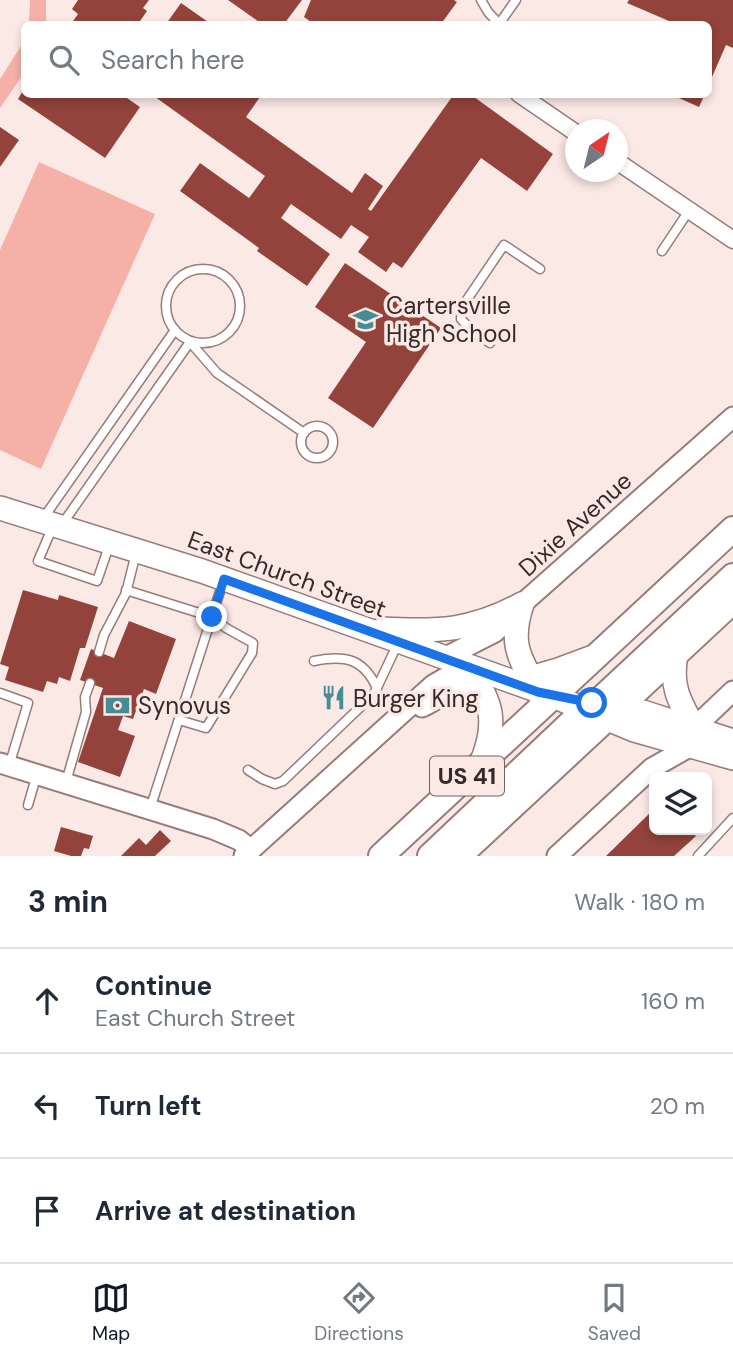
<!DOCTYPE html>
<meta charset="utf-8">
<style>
:root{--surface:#fff;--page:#f2f2f3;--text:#1f2937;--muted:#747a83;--line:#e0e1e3;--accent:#111827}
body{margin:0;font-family:"DM Sans",sans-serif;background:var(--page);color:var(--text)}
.controls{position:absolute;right:21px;bottom:21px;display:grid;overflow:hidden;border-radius:10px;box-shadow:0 4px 10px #0003}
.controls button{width:63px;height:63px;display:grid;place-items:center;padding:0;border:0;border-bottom:2px solid var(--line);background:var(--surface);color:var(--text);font:35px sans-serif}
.compass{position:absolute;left:565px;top:119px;width:63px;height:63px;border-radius:50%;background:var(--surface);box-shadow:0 4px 10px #0003;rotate:35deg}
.stop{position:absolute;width:21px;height:21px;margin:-16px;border:5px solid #1a73e8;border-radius:50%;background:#fff}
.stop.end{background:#1a73e8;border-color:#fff;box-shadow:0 2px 7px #0008}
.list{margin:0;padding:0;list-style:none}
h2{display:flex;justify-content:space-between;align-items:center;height:91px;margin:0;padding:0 28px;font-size:30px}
h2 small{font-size:23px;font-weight:400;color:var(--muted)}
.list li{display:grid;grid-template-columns:46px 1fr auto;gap:21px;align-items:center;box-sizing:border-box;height:105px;padding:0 28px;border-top:2px solid var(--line)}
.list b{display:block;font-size:26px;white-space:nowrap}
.list p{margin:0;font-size:23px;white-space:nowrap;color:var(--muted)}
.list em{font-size:23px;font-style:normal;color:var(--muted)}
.icon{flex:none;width:38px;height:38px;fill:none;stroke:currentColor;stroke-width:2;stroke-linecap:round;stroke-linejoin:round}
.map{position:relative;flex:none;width:733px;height:856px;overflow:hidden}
.search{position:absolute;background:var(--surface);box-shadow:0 4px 10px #0003;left:21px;right:21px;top:21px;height:77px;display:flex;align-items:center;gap:18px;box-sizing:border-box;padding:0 24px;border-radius:10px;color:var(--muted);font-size:26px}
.sheet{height:406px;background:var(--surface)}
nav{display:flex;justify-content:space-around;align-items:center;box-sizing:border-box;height:98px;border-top:2px solid var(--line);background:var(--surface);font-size:19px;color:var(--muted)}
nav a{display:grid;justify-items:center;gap:4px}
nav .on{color:var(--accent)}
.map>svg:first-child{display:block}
.green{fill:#f5b1a8}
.building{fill:#93433b}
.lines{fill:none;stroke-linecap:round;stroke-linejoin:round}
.service-casing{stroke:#977c78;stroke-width:11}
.minor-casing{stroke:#977c78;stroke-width:19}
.tertiary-casing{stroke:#977c78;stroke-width:23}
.secondary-casing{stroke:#977c78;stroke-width:26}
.primary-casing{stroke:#977c78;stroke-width:28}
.service{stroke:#fff;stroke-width:8}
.minor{stroke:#fff;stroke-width:16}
.tertiary{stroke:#fff;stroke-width:19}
.secondary{stroke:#fff;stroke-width:23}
.primary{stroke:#fff;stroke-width:24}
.route{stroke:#1a73e8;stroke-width:9}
.labels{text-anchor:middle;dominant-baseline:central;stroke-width:7;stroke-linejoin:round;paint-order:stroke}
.shield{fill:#fbe9e6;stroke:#716362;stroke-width:2}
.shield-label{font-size:23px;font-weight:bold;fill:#362a29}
.poi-label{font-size:24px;fill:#362a29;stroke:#fbe9e6;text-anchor:start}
.street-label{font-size:24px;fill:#362a29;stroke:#fbe9e6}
</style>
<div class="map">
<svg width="733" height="856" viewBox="0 0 733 856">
<rect width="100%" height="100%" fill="#fbe9e6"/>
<g class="green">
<polygon points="30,0 46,0 46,24 29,24"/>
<polygon points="24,41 24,73 0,108 0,79"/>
<polygon points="39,162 155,214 41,469 0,450 0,250"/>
</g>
<g class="building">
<polygon points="78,0 149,0 143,8 147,11 138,24 71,24 78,14 72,9"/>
<polygon points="228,0 302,0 284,24 262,24"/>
<polygon points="311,0 454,0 457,2 441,24 314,24 304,17"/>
<polygon points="629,0 733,0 733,48 726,45 708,86 708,24 676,24 627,3"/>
<polygon points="181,3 211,24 166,24"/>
<polygon points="24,89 24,94 121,94 140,107 105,158 18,99"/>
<polygon points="151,94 262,94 246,117 352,193 365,173 383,186 368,209 371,211 454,94 470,94 553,154 527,191 481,158 402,268 393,262 386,272 358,252 369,237 351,225 341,239 291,204 281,218 330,254 307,286 257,251 259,248 180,191 200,163 249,198 265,176"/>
<polygon points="670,94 705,94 699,107"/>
<polygon points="0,127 19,140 0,167"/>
<polygon points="345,263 441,328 373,428 328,398 366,342 315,307"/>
<polygon points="23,590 58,600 59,595 98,607 85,648 80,648 70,681 59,677 57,684 47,681 43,692 5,680 9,667 0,664"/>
<polygon points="129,621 176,639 156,694 144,689 133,719 123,716 118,730 135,736 120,777 78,762 103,688 80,680 91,649 114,658"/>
<polygon points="654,809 654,830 690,830 696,836 674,856 606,856"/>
<polygon points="61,827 93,836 89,849 84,848 81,856 71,856 54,851"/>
<polygon points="160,830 171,841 155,856 121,856 139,838 146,845"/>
</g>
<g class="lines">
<defs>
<g id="service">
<polyline points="481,0 488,12 499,24"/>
<polyline points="499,24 516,0"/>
<polyline points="662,251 690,209"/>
<circle cx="203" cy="306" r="37"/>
<polyline points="490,343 472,331 461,319 462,307 504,245 540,269"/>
<circle cx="317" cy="442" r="16"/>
<polyline points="42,520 175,330"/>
<polyline points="63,523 190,342 217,373 304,433"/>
<polyline points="53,526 38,561 97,581 109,546"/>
<polyline points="126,590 212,617 226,628 253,643 252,653 206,728 179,720"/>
<polyline points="99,652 104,635 126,593 136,553"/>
<path d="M314 661C345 655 363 658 377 688"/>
<polyline points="0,693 28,703 9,766"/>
<polyline points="248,770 262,779 275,784 283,781 374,694 398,643"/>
<polyline points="66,782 86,712 85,697 90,683"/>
<polyline points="28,805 37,774"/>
<polyline points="150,809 223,582"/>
<polyline points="698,856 733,818"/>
</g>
<g id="minor">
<polyline points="519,94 576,133"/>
<polyline points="618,162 733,240"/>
</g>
<g id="tertiary">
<polyline points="444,658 495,632 522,604 733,417"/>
<path d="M422 707C449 694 458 676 487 700"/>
<polyline points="694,728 733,691"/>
<polyline points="0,763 213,829 239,840 251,850"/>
<polyline points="244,856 433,685 466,666"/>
<polyline points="557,856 652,768 691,746"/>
</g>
<g id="secondary">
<polyline points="0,508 202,571 553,696 634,730 733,758"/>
<path d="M522 604C509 644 519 657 538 692"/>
<path d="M383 629C439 632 472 631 522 604"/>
<path d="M676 654C670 686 679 701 694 728"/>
<path d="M466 666C493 701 498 723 481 764"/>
<polyline points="516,682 558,670 593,657"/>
<polyline points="605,706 643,712 733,741"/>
</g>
<g id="primary">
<polyline points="588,711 733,576"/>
<polyline points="381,856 733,529"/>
<polyline points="430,856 592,703"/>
<polyline points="459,856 733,601"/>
</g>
</defs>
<use href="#service" class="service-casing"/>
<use href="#minor" class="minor-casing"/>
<use href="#tertiary" class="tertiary-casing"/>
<use href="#secondary" class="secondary-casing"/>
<use href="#primary" class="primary-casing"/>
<use href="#service" class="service"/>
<use href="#minor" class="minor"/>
<use href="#tertiary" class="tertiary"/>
<use href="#secondary" class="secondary"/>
<use href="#primary" class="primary"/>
</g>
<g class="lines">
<polyline class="route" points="212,617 224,579 538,692 592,703"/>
</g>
<defs>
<symbol id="school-bare" viewBox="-9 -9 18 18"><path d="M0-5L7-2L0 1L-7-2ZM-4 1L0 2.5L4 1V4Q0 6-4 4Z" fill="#468c95" stroke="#fbe9e6" stroke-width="2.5" paint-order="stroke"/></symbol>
<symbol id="restaurant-bare" viewBox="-9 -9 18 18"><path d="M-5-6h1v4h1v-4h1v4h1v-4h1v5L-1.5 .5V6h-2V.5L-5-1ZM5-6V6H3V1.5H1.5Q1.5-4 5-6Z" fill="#468c95" stroke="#fbe9e6" stroke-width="2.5" paint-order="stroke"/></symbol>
<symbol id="bank-bare" viewBox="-9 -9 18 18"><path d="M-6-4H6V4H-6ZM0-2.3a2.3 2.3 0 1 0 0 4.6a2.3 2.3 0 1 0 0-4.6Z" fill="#468c95" stroke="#fbe9e6" stroke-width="2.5" paint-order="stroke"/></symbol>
</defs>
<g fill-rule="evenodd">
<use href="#school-bare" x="348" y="302" width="35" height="35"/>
<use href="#restaurant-bare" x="316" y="680" width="35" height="35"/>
<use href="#bank-bare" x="100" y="688" width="35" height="35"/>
</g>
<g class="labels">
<rect class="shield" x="430" y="756.5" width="74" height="39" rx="5"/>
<g class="shield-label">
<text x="467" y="776">US 41</text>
</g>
<g class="poi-label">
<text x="386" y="305">Cartersville<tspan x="386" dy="28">High School</tspan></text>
<text x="353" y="698">Burger King</text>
<text x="138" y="705">Synovus</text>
</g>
<g class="street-label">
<text transform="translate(575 524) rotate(-42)">Dixie Avenue</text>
<text transform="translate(287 574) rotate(20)">East Church Street</text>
</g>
</g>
</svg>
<div class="controls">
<button><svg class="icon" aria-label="layers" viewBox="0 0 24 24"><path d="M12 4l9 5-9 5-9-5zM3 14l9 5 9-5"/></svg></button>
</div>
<svg class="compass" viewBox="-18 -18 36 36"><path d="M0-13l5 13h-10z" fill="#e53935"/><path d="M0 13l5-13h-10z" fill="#747a83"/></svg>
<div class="stop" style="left:592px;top:703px"></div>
<div class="stop end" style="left:212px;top:617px"></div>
<div class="search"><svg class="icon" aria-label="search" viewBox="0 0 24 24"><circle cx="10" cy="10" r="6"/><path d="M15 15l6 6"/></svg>Search here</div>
</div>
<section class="sheet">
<h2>3 min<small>Walk · 180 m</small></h2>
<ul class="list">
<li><svg class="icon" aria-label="ahead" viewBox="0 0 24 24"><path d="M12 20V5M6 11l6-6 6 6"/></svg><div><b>Continue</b><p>East Church Street</p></div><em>160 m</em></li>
<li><svg class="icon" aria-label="left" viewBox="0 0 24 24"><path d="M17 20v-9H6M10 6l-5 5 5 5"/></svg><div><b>Turn left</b></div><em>20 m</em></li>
<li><svg class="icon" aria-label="arrive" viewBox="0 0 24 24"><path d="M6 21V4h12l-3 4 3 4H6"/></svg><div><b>Arrive at destination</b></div></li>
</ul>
</section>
<nav>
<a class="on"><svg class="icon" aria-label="map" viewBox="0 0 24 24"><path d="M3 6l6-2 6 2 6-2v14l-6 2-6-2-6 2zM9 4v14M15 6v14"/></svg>Map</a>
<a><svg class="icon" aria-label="directions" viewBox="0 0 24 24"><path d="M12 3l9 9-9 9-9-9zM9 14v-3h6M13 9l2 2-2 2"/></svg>Directions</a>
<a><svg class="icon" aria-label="saved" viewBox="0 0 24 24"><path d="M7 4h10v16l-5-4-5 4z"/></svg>Saved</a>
</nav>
